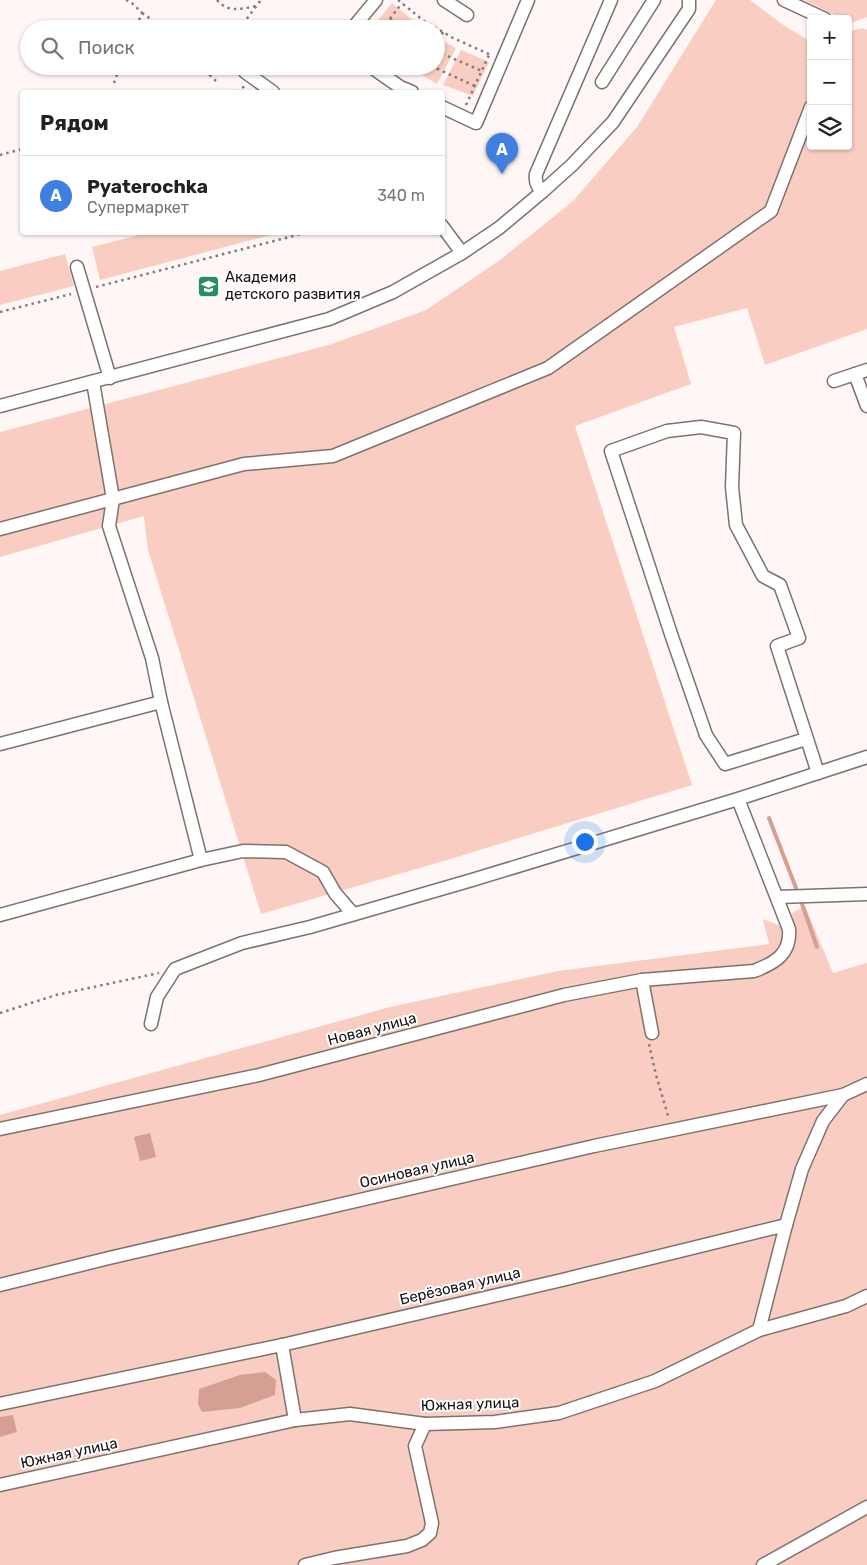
<!DOCTYPE html>
<html lang="ru">
<meta charset="utf-8">
<style>
:root{--surface:#fff;--page:#f6f6f6;--text:#222;--muted:#767676;--line:#e0e0e0;--accent:#0b8043}
body{margin:0;font-family:Rubik,sans-serif;background:var(--page);color:var(--text)}
.controls{position:absolute;right:15px;top:15px;display:grid;overflow:hidden;border-radius:5px;box-shadow:0 1px 4px #0004}
.controls button{width:45px;height:45px;display:grid;place-items:center;padding:0;border:0;border-bottom:1px solid var(--line);background:var(--surface);color:var(--text);font:25px sans-serif}
.you{position:absolute;left:584px;top:841px;width:18px;height:18px;margin:-12px;border:4px solid #fff;border-radius:50%;background:#1a73e8;box-shadow:0 0 0 8px #1a73e833}
.badge{display:grid;place-items:center;width:32px;height:32px;border-radius:50%;background:var(--accent);color:#fff;font-size:16px;font-weight:700}
.pin{position:absolute;translate:-50% -41px;filter:drop-shadow(0 1px 2px #0008)}
.pin::after{content:'';position:absolute;top:26px;width:18px;height:15px;background:inherit;clip-path:polygon(0 0,100% 0,50% 100%)}
.list{margin:0;padding:0;list-style:none}
h2{display:flex;justify-content:space-between;align-items:center;height:65px;margin:0;padding:0 20px;font-size:21px}
h2 small{font-size:16px;font-weight:400;color:var(--muted)}
.list li{display:grid;grid-template-columns:32px 1fr auto;gap:15px;align-items:center;box-sizing:border-box;height:80px;padding:0 20px;border-top:1px solid var(--line)}
.list b{display:block;font-size:19px;white-space:nowrap}
.list p{margin:0;font-size:16px;white-space:nowrap;color:var(--muted)}
.list em{font-size:16px;font-style:normal;color:var(--muted)}
.icon{flex:none;width:28px;height:28px;fill:none;stroke:currentColor;stroke-width:2;stroke-linecap:round;stroke-linejoin:round}
.map{position:relative;flex:none;width:867px;height:1565px;overflow:hidden}
.search{position:absolute;background:var(--surface);box-shadow:0 1px 4px #0004;left:20px;top:20px;width:425px;height:55px;display:flex;align-items:center;gap:12px;box-sizing:border-box;padding:0 18px;border-radius:28px;color:var(--muted);font-size:19px}
.panel{position:absolute;background:var(--surface);box-shadow:0 1px 4px #0004;left:20px;top:90px;width:425px;height:145px;border-radius:5px}
.map>svg:first-child{display:block}
.green{fill:#f9cdc2}
.water{fill:#d5a093}
.lines{fill:none;stroke-linecap:round;stroke-linejoin:round}
.stream{stroke:#d5a093;stroke-width:4}
.minor-casing{stroke:#7c7270;stroke-width:15}
.path{stroke:#827c7b;stroke-width:2.5;stroke-dasharray:2.5 4;stroke-linecap:butt}
.minor{stroke:#fff;stroke-width:12}
.labels{text-anchor:middle;dominant-baseline:central;stroke-width:4;stroke-linejoin:round;paint-order:stroke}
.poi-label{font-size:15px;fill:#171312;stroke:#fff;text-anchor:start}
.street-label{font-size:15px;fill:#171312;stroke:#fff}
</style>
<div class="map">
<svg width="867" height="1565" viewBox="0 0 867 1565">
<rect width="100%" height="100%" fill="#fef7f5"/>
<g class="green">
<polygon points="716,0 750,0 782,24 811,42 811,146 848,146 848,32 862,28 867,30 867,329 765,365 747,308 674,327 691,384 575,426 692,785 447,860 261,914 148,550 144,516 0,557 0,432 332,344 426,310 500,260 573,201 637,127"/>
<polygon points="804,0 867,0 867,17 851,23 848,21 848,19 843,19"/>
<polygon points="392,3 423,29 371,29"/>
<polygon points="436,37 456,48 437,84 407,66 436,66"/>
<polygon points="461,50 489,62 473,96 443,85"/>
<polygon points="282,232 100,280 92,247 147,233"/>
<polygon points="65,254 74,286 0,305 0,271"/>
<polygon points="805,906 833,973 867,963 867,1565 0,1565 0,1115 390,1007 558,971 769,944 763,919 794,931 792,913"/>
</g>
<g class="water">
<polygon points="150,1133 156,1157 140,1161 134,1137"/>
<polygon points="265,1372 276,1380 275,1395 240,1408 202,1412 198,1404 199,1389 240,1375"/>
<polygon points="13,1415 17,1432 0,1437 0,1417"/>
</g>
<g class="lines">
<g class="stream">
<polyline points="769,818 796,888"/>
<polyline points="802,904 817,947"/>
</g>
<defs>
<g id="minor">
<polyline points="444,0 467,15"/>
<polyline points="784,0 825,19"/>
<polyline points="352,29 376,0"/>
<polyline points="370,66 400,87 412,92"/>
<polyline points="245,72 273,92"/>
<polyline points="602,82 654,0"/>
<polyline points="442,107 476,123 528,0"/>
<path d="M542 192C537 186 535 182 536 174L611 0"/>
<polyline points="462,253 499,228 542,192 572,165 613,122 689,9 689,0"/>
<polyline points="77,267 110,378"/>
<polyline points="855,374 867,406"/>
<polyline points="834,381 867,370"/>
<polyline points="93,382 113,499 109,526 152,658 161,702 201,860"/>
<polyline points="0,406 329,319 393,292 462,253 442,226"/>
<polyline points="0,529 244,464 333,456 548,368 771,211 811,107"/>
<polyline points="806,739 725,764 706,735 672,637 611,451 667,431 701,427 734,433 732,487 736,525 763,576 780,585 799,638 777,646 818,773"/>
<polyline points="0,744 161,702"/>
<polyline points="778,897 867,894"/>
<polyline points="0,915 201,860 243,851 286,852 323,872 335,893 353,914"/>
<polyline points="642,980 652,1033"/>
<polyline points="151,1024 157,997 175,969 242,943 310,927 472,880 738,799 867,757"/>
<path d="M0 1129 259 1075 564 995 642 980 754 971C775 963 791 954 789 929L738 799"/>
<polyline points="0,1285 109,1258 594,1146 843,1095 867,1084"/>
<polyline points="759,1330 786,1225"/>
<polyline points="282,1345 295,1420"/>
<polyline points="0,1404 282,1345 562,1280 786,1225 802,1169 823,1121 843,1095"/>
<polyline points="0,1485 295,1420 350,1414 425,1424 495,1422 559,1413 655,1381 759,1330 846,1306 867,1296"/>
<polyline points="305,1565 334,1558 407,1546 422,1540 430,1533 432,1523 415,1446 425,1424"/>
<polyline points="763,1565 867,1507"/>
</g>
</defs>
<use href="#minor" class="minor-casing"/>
<g class="path">
<polyline points="126,0 131,2 142,13 135,29"/>
<path d="M217 0C228 13 241 9 256 6"/>
<polyline points="398,0 424,21 453,38 491,55"/>
<polyline points="142,13 148,17 161,29"/>
<polyline points="390,19 403,29"/>
<polyline points="239,29 261,0"/>
<polyline points="382,29 402,3"/>
<polyline points="436,46 443,32"/>
<polyline points="436,51 482,71"/>
<polyline points="200,66 216,81"/>
<polyline points="431,66 475,86"/>
<polyline points="114,83 120,66"/>
<polyline points="237,92 245,86"/>
<polyline points="466,105 489,55"/>
<polyline points="0,155 22,149"/>
<polyline points="96,287 301,234 302,232"/>
<polyline points="0,312 71,294"/>
<polyline points="0,1013 56,995 159,973"/>
<polyline points="649,1044 656,1075 669,1119"/>
</g>
<use href="#minor" class="minor"/>
</g>
<defs>
<symbol id="school-square" viewBox="-11 -11 22 22"><rect x="-9" y="-9" width="18" height="18" rx="4" fill="#288c68" stroke="#fff"/><path d="M0-5L7-2L0 1L-7-2ZM-4 1L0 2.5L4 1V4Q0 6-4 4Z" fill="#fff"/></symbol>
</defs>
<g fill-rule="evenodd">
<use href="#school-square" x="196" y="274" width="25" height="25"/>
</g>
<g class="labels">
<g class="poi-label">
<text x="225" y="277">Академия<tspan x="225" dy="17">детского развития</tspan></text>
</g>
<g class="street-label">
<text transform="translate(372 1029) rotate(-15)">Новая улица</text>
<text transform="translate(417 1170) rotate(-13)">Осиновая улица</text>
<text transform="translate(460 1286) rotate(-13)">Берёзовая улица</text>
<text transform="translate(470 1404) rotate(-2)">Южная улица</text>
<text transform="translate(69 1453) rotate(-12)">Южная улица</text>
</g>
</g>
</svg>
<div class="controls">
<button>+</button>
<button>−</button>
<button><svg class="icon" aria-label="layers" viewBox="0 0 24 24"><path d="M12 4l9 5-9 5-9-5zM3 14l9 5 9-5"/></svg></button>
</div>
<div class="you"></div>
<div class="pin badge" style="left:502px;top:174px;background:#3f7fe0">A</div>
<div class="search"><svg class="icon" aria-label="search" viewBox="0 0 24 24"><circle cx="10" cy="10" r="6"/><path d="M15 15l6 6"/></svg>Поиск</div>
<section class="panel">
<h2>Рядом<small></small></h2>
<ul class="list">
<li><span class="badge" style="background:#3f7fe0">A</span><div><b>Pyaterochka</b><p>Супермаркет</p></div><em>340 m</em></li>
</ul>
</section>
</div>
